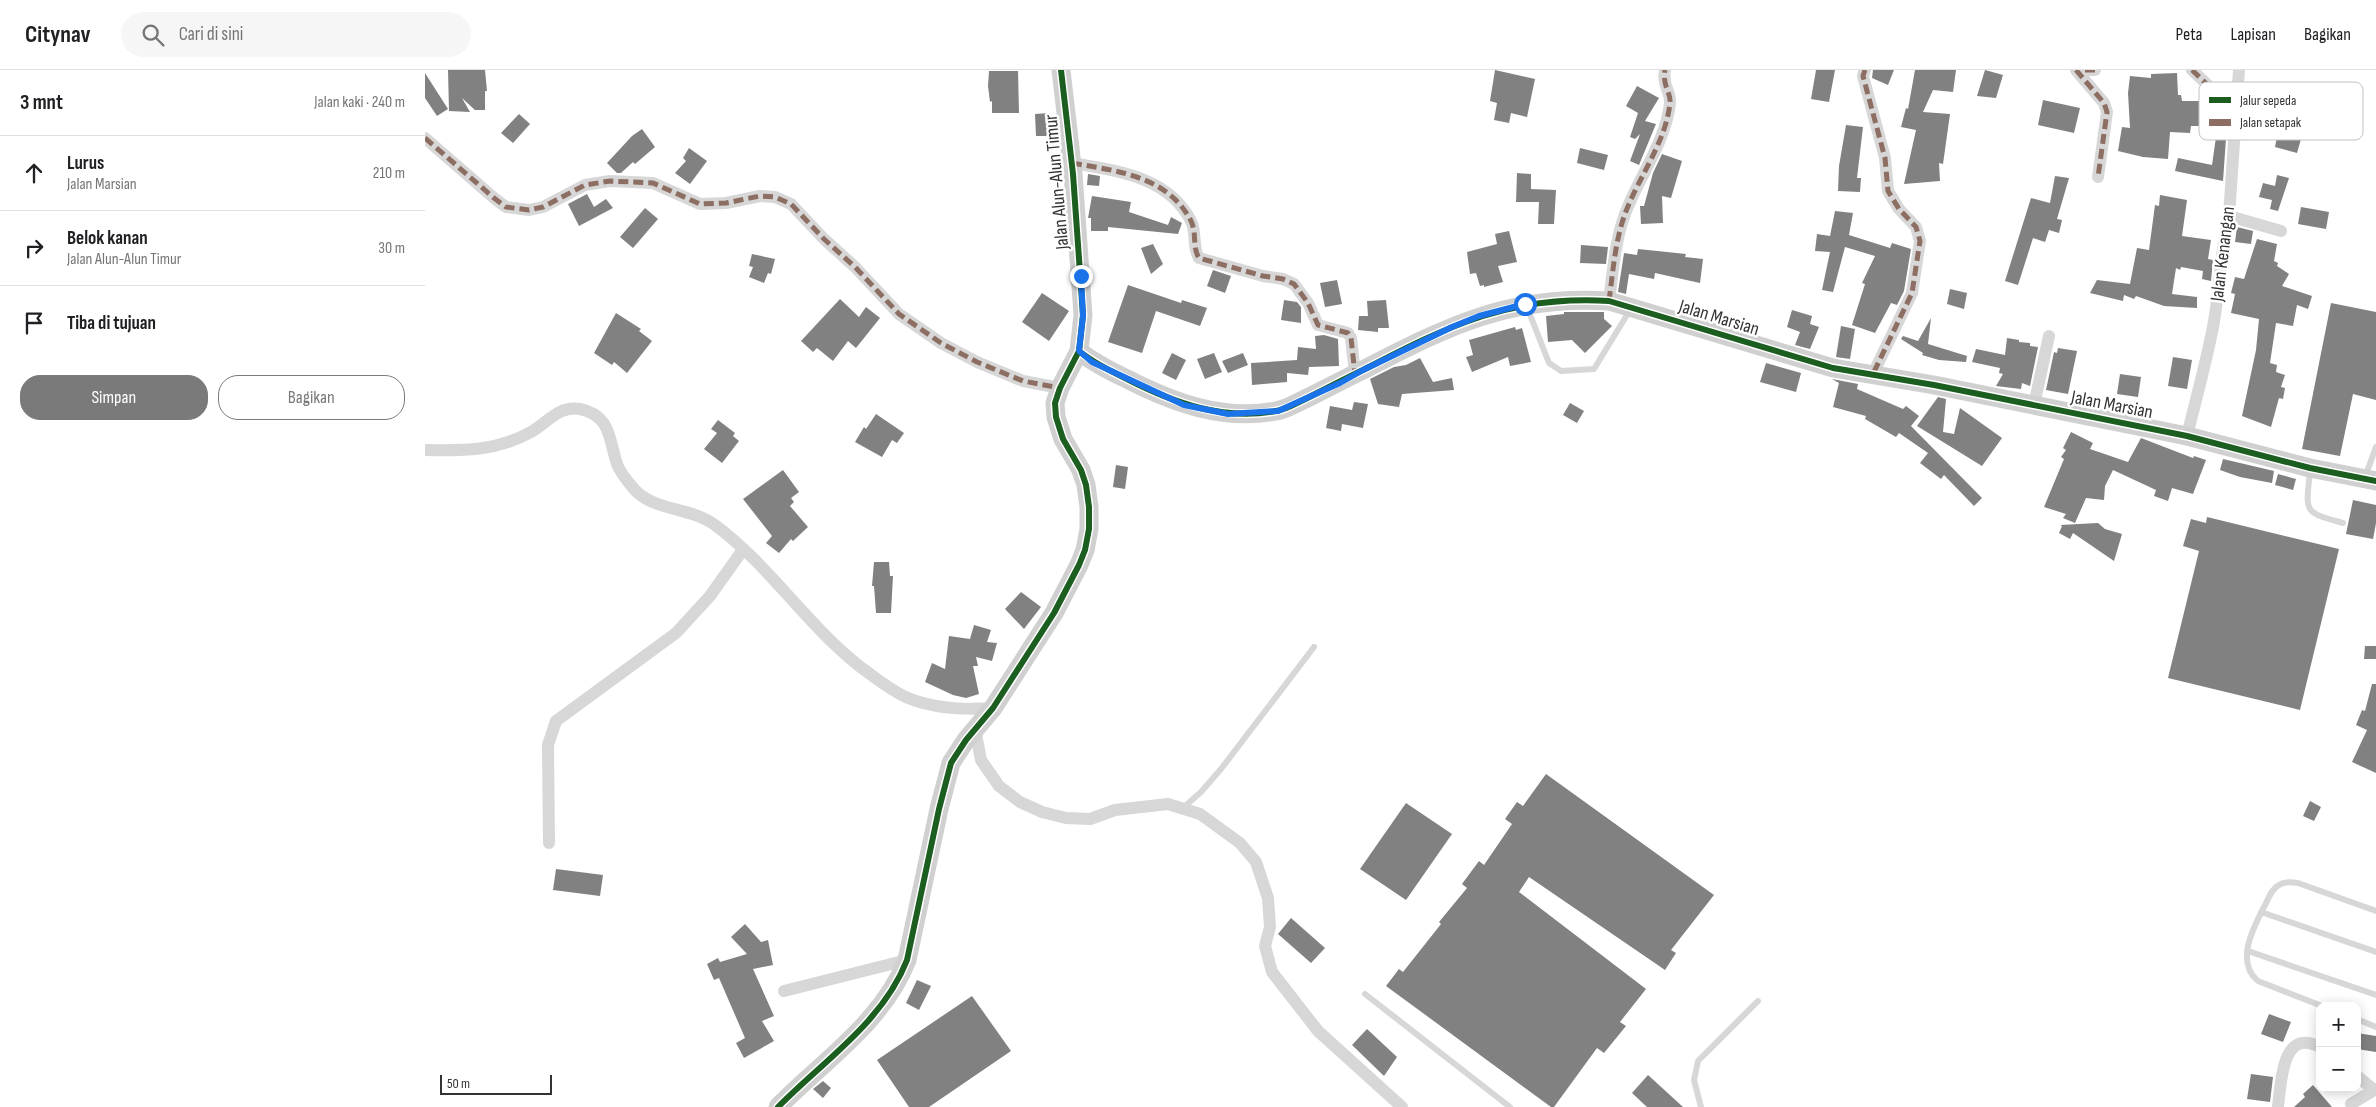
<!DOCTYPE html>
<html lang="id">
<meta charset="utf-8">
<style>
:root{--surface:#fff;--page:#f6f6f6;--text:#202124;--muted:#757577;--line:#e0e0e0;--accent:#7a7a7a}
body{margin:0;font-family:"Sofia Sans Condensed",sans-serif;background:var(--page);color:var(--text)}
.controls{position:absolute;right:15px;bottom:15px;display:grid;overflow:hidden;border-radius:10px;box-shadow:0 2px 12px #0003}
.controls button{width:45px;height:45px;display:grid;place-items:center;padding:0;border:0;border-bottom:1px solid var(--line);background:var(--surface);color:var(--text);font:25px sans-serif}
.scale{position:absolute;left:15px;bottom:12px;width:112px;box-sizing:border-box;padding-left:5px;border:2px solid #333;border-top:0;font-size:14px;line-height:18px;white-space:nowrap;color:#333;-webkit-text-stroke:4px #fff;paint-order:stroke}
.stop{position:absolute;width:15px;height:15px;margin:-11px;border:4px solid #1a73e8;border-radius:50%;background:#fff}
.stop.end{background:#1a73e8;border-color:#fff;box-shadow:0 1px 5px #0008}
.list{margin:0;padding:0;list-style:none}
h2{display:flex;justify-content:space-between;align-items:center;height:65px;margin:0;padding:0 20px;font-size:21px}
h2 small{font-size:16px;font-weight:400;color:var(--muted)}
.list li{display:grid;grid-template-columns:32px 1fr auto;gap:15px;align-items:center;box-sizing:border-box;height:75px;padding:0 20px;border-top:1px solid var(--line)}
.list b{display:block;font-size:19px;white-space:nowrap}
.list p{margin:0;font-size:16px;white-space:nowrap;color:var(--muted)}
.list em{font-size:16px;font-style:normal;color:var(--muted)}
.actions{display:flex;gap:10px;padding:15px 20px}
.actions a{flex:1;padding:11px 0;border:1px solid var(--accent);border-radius:20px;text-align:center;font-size:18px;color:var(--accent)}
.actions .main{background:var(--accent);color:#fff}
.icon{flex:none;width:28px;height:28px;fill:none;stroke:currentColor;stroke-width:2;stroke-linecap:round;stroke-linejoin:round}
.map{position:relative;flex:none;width:1951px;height:1037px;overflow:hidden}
header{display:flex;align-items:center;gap:30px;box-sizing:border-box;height:70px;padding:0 25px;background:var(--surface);border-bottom:1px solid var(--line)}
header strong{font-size:24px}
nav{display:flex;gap:28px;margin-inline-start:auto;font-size:18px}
.search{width:350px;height:45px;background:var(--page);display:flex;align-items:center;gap:12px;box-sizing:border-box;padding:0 18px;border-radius:28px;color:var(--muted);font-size:19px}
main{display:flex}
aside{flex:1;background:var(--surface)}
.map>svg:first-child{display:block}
.building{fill:#818181}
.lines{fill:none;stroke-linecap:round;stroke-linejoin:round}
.lane{stroke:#d7d7d7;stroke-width:6}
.street{stroke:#d7d7d7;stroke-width:12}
.secondary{stroke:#d0d0d0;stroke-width:19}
.quiet{stroke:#8d6e63;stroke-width:5;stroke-dasharray:10 5;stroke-linecap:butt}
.cycleway-casing{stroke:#fff;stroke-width:9}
.cycleway{stroke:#1b5e20;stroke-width:6}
.route{stroke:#1a73e8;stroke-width:6}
.labels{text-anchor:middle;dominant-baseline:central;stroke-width:5;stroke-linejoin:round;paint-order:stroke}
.street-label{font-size:19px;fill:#333;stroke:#fff}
.key{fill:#fff;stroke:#c2c2c2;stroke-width:1}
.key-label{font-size:14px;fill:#333}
</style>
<header>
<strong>Citynav</strong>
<div class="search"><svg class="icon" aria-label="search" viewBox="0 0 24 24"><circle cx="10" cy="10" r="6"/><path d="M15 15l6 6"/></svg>Cari di sini</div>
<nav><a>Peta</a><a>Lapisan</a><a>Bagikan</a></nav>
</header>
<main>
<aside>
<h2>3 mnt<small>Jalan kaki · 240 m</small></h2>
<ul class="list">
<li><svg class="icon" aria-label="ahead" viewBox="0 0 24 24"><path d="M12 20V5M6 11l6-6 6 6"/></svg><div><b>Lurus</b><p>Jalan Marsian</p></div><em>210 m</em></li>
<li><svg class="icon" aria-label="right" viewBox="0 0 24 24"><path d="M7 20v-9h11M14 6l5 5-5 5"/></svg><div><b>Belok kanan</b><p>Jalan Alun-Alun Timur</p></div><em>30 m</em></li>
<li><svg class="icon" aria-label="arrive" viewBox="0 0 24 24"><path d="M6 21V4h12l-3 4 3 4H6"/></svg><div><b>Tiba di tujuan</b></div></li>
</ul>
<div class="actions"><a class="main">Simpan</a><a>Bagikan</a></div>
</aside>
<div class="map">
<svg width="1951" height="1037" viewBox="0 0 1951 1037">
<rect width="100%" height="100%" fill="#fff"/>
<g class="building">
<polygon points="23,0 60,0 62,21 60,21 60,40 50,40 37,28 45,42 24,41"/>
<polygon points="1070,0 1110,9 1102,47 1086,43 1084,53 1069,50 1072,33 1065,31"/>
<polygon points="1391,0 1410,0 1404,32 1386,29"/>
<polygon points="1448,0 1469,0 1463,15 1447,8"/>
<polygon points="1490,0 1531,0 1528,22 1508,20 1498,42 1525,44 1518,94 1514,93 1515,111 1479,114 1491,60 1476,57 1481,38 1483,39"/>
<polygon points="1560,0 1578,5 1571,28 1552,26"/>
<polygon points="564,1 593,1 594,43 567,43 567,31 565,32 563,16"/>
<polygon points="0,3 23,39 12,46 0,28"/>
<polygon points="1752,3 1753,25 1756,25 1757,31 1787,31 1797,40 1797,56 1766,56 1765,63 1745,62 1743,89 1718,87 1693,81 1697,57 1705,58 1703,23 1705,6 1726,8 1726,4"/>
<polygon points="1212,16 1234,28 1220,51 1231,54 1214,95 1205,91 1215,64 1210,69 1205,67 1213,43 1201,36"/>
<polygon points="1618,30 1655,38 1649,63 1613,55"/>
<polygon points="624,43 624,66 611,66 610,44"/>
<polygon points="94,44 105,54 88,73 76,63"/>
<polygon points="1421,55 1438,57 1432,108 1436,108 1435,122 1413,121 1414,96"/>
<polygon points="1854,56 1878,62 1872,83 1850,77"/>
<polygon points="217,59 230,77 210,94 208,92 196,103 192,103 182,93 207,66"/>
<polygon points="1791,67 1801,68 1798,111 1750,101 1753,88 1787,95"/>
<polygon points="264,78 282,91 265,114 250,103 261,91 258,88"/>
<polygon points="1155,78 1183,85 1179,100 1152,93"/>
<polygon points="1237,84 1257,91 1246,128 1237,126 1238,153 1216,154 1215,136 1219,136 1228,103"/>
<polygon points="1092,103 1106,104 1106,119 1131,120 1129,154 1113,154 1114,132 1091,132"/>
<polygon points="663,104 675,106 674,116 662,115"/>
<polygon points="1852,105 1864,108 1853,141 1845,139 1847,130 1834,127 1838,113 1850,116"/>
<polygon points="1630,106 1644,108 1632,149 1637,150 1634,163 1624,160 1620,172 1608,168 1593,215 1580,211 1606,128 1625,133"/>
<polygon points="162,124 169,137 181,129 188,138 154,156 143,134"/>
<polygon points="1735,125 1762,130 1757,166 1786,170 1783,189 1788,190 1786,211 1777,209 1778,201 1756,197 1755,200 1751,198 1747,224 1772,227 1772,238 1739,236 1711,226 1709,229 1699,225 1698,231 1665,223 1672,210 1705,214 1712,178 1724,180 1730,135 1734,136"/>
<polygon points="667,126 706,132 704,142 743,155 746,147 757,153 753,164 683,157 683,161 666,161 666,148 663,148"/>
<polygon points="1876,137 1904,142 1901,159 1873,154"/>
<polygon points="220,138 233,149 208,178 195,167"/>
<polygon points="1410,141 1428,143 1424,165 1465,178 1467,173 1486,179 1479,221 1472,235 1466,233 1450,263 1427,255 1440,214 1437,213 1450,186 1420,177 1408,222 1397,220 1405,182 1390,181 1392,164 1405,166"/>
<polygon points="1812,157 1828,161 1826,174 1810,172"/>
<polygon points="1084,161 1092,192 1073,196 1078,212 1059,217 1059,215 1055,216 1051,203 1045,204 1042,182 1072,174 1070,164"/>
<polygon points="1832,169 1852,174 1849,191 1853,193 1852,196 1864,204 1857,216 1887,226 1883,239 1872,235 1868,256 1851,253 1845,293 1852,295 1851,302 1860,305 1856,317 1860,318 1858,329 1854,328 1846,357 1817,346 1831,280 1834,249 1806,243 1810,224 1806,223 1810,207 1819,209"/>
<polygon points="728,174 738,194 726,204 716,178"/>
<polygon points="1156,175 1183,177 1181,194 1155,193"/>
<polygon points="1213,179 1261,184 1260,187 1278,189 1275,213 1230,203 1229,209 1204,204 1201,224 1193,222 1199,183 1212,185"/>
<polygon points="327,184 350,189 346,204 343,203 339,213 324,207 328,197 324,196"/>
<polygon points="788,200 806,206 800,223 782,216"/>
<polygon points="912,210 917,234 900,237 895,213"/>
<polygon points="703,215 756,233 757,230 782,238 775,256 731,241 717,283 683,272"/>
<polygon points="1525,219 1542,223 1539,239 1522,234"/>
<polygon points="617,223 644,241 624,271 597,252"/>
<polygon points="415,229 434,247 441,237 455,248 431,278 423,271 408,291 392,278 388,282 376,271"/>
<polygon points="859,230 872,232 876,237 876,253 856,250"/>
<polygon points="961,230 964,258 953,258 953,262 933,260 934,246 943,246 942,231"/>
<polygon points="1906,233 1951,242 1951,330 1928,324 1915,386 1877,379"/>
<polygon points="1367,240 1387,246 1385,254 1394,257 1385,279 1370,275 1375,262 1362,257"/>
<polygon points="1139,242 1179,242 1179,249 1187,256 1160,283 1147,270 1123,272 1121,246 1139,244"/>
<polygon points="191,243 216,259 214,261 227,271 202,303 189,292 187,295 169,283"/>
<polygon points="1506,248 1503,274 1542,286 1541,292 1514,290 1497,285 1498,283 1476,269 1478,266 1493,271"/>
<polygon points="1416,256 1430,259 1425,289 1411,287"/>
<polygon points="1090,257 1091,260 1097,258 1106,292 1085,296 1083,287 1047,302 1041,287 1048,285 1044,270"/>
<polygon points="899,265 913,269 914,296 884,297 883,305 862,303 862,312 827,315 826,293 872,290 873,277 891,279 890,266"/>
<polygon points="1582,268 1594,270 1594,272 1605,273 1605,276 1613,277 1605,316 1597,313 1596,319 1571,316 1578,304 1574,303 1575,298 1547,292 1551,279 1580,285"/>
<polygon points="1633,278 1652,281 1643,324 1621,320 1629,282 1632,283"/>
<polygon points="747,283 761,290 751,310 737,303"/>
<polygon points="789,283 797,302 780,309 772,289"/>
<polygon points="818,283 823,295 803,303 797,291"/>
<polygon points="1748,287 1767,290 1762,319 1743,316"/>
<polygon points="995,288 1008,312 1027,308 1029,320 977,324 974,337 953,334 945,309 969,297 981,295"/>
<polygon points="1341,293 1376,303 1371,322 1335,312"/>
<polygon points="1695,304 1716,307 1713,327 1692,324"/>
<polygon points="1407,309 1433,314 1432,319 1478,339 1481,336 1494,346 1486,356 1557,428 1549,436 1519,405 1516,409 1495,393 1503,383 1474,363 1471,367 1440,349 1441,346 1408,337 1414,313"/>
<polygon points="1513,327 1521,329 1518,362 1529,364 1535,338 1577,368 1557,396 1492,356"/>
<polygon points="929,332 943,334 938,358 917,354 916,361 901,358 905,336 927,340"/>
<polygon points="1145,333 1159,341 1152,353 1138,345"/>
<polygon points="451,344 479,363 472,373 467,370 457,387 430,372 439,357 441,359"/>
<polygon points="293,350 310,363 308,366 314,371 297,393 279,379 292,363 286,359"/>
<polygon points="1646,362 1668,373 1665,379 1703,392 1716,368 1768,388 1769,386 1781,390 1768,424 1747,418 1743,431 1729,426 1731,420 1688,400 1680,416 1679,430 1661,428 1650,453 1638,448 1641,444 1619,437 1639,389 1636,387 1641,380 1638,378"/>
<polygon points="1798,389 1849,401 1847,413 1815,407 1795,400"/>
<polygon points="691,395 703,397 700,419 688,417"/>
<polygon points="358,400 374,422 366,428 369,432 365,436 383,457 368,471 366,469 354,483 341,473 347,466 318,429"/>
<polygon points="1853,404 1871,409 1868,420 1850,415"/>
<polygon points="1928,430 1951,435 1951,453 1948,469 1921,464"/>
<polygon points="1782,447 1914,479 1875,640 1743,608 1774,481 1758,476 1766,449 1781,453"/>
<polygon points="1673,453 1680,459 1697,464 1689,491 1648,463 1645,469 1634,463 1637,456 1635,455"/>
<polygon points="449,492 464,492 465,506 468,506 466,543 451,543 449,516 447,516"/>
<polygon points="596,522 616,537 599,559 580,539"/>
<polygon points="549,555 566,560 562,572 572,573 567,591 551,587 553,596 548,596 554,624 541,628 528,625 500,612 507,593 520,599 524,566 545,569"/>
<polygon points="1940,576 1951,576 1951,589 1939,589"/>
<polygon points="1947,614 1951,614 1951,703 1927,692 1942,660 1931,655 1937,640 1940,641"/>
<polygon points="1121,704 1289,825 1246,880 1251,883 1240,900 1104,807 1094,822 1221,919 1195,952 1201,956 1179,983 1172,978 1129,1037 1126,1037 961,916 974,899 978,902 1016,854 1014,852 1042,818 1037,814 1054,791 1059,795 1087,754 1080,749 1092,732 1098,736"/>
<polygon points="1885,731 1896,737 1889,751 1878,746"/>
<polygon points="981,733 1027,764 981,830 935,799"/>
<polygon points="131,799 178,805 175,826 128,820"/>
<polygon points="866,848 900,878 886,893 853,864"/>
<polygon points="320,854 336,872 343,870 348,895 328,899 349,946 337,951 349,971 319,988 311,973 320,968 294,908 289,910 282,894 293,888 295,892 322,884 306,867"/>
<polygon points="492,910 506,916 494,940 481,933"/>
<polygon points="547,926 586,981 504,1037 484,1037 452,990"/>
<polygon points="1844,944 1866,952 1858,972 1836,964"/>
<polygon points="942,959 972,987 959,1006 927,975"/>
<polygon points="1932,963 1951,966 1951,982 1932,979"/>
<polygon points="1826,1004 1848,1007 1845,1032 1822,1029"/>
<polygon points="1223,1005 1258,1037 1222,1037 1207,1023"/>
<polygon points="398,1011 406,1018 398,1028 388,1019"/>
<polygon points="1888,1015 1907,1037 1869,1037 1880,1027 1878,1024"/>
</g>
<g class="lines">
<g class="lane">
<polyline points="1102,237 1124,293 1136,301 1169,299 1205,240"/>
<path d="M1885 401C1881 442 1877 442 1918 453"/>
<polyline points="1940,407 1951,377"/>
<polyline points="759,737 776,722 796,699 889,577"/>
<polyline points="1836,842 1951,882"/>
<polyline points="1823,881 1951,925"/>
<polyline points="940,924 1085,1037"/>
<path d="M1897 936 1833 911C1810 892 1828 858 1839 837 1843 830 1846 819 1854 815 1860 811 1867 812 1873 813L1951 841"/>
<polyline points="1932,949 1951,957"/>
<polyline points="1276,1037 1269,1010 1273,991 1333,931"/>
</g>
<g class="street">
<polyline points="1440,0 1438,6 1460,88 1463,121 1474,139 1491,157 1495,171 1487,223 1447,306"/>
<polyline points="1651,0 1679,33 1682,42 1673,107"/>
<polyline points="1660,0 1670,0"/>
<polyline points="1767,0 1811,42"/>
<polyline points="0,68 69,128 81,137 104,140 118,137 160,115 185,111 228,113 275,134 301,133 335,126 350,127 366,134 399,169 430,197 474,244 516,273 552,292 598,311 635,318"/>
<path d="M647 93C692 101 743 106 766 151 772 163 767 177 774 188L838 206 858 209 869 214 883 233 893 255 923 263 926 268 930 304"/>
<polyline points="1804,146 1856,161"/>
<path d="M1184 231C1188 202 1190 171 1200 144 1213 108 1241 72 1245 33 1246 22 1237 16 1240 0"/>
<polyline points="1609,335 1624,266"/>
<path d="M1762 366C1771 329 1781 293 1788 257 1795 220 1795 182 1804 146L1814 0"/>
<path d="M0 380C38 381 72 381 106 362 122 353 134 335 155 339 186 345 184 370 192 394 195 402 203 412 209 419 228 441 266 437 290 455 348 498 386 562 445 604 457 613 469 622 483 628 510 639 540 640 568 638"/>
<polyline points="550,659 556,690 574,716 595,732 617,742 641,748 665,749 690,740 743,734 775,744 815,773 831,792 843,828 845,857 840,876 847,902 893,961 977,1037"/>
<polyline points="124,773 123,675 131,651 251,563 285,526 317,481"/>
<polyline points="359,921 482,890"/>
<polyline points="1932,1006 1949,1020"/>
<polyline points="1926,1034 1951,1019"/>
<path d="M1853 1037C1856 1012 1857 957 1895 977"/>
</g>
<g class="secondary">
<path d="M654 281C669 293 685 301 702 309 749 333 798 351 851 341 858 340 866 336 872 333 895 322 917 310 940 299 1025 255 1086 225 1184 231L1408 298 1509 315 1762 366 1885 398 1951 411"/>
<path d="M353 1037C398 991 458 952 482 890L514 739 526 693 541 670 568 638 629 543 654 495 660 480 664 459V437L661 415 656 400 638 369 631 347 630 333 635 318 654 281 658 245 648 104 636 0"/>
</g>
<g class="quiet">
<polyline points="1440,0 1438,6 1460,88 1463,121 1474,139 1491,157 1495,171 1487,223 1447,306"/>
<polyline points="1651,0 1679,33 1682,42 1673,107"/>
<polyline points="1660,0 1670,0"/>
<polyline points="1767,0 1811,42"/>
<polyline points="0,68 69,128 81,137 104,140 118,137 160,115 185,111 228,113 275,134 301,133 335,126 350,127 366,134 399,169 430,197 474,244 516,273 552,292 598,311 635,318"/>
<path d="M647 93C692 101 743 106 766 151 772 163 767 177 774 188L838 206 858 209 869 214 883 233 893 255 923 263 926 268 930 304"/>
<path d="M1184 231C1188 202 1190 171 1200 144 1213 108 1241 72 1245 33 1246 22 1237 16 1240 0"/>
</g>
<defs>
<g id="cycleway">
<path d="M654 281C669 293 685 301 702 309 749 333 798 351 851 341 858 340 866 336 872 333 895 322 917 310 940 299 1025 255 1086 225 1184 231L1408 298 1509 315 1762 366 1885 398 1951 411"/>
<path d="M353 1037C398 991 458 952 482 890L514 739 526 693 541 670 568 638 629 543 654 495 660 480 664 459V437L661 415 656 400 638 369 631 347 630 333 635 318 654 281 658 245 648 104 636 0"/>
</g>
</defs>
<use href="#cycleway" class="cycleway-casing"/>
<use href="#cycleway" class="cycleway"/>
</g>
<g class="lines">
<polyline class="route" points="656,206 658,246 654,281 667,292 759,335 803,344 853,341 915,313 938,300 1027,257 1054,246 1100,234"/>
</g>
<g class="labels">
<g class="street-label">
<text transform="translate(632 112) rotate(-95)">Jalan Alun-Alun Timur</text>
<text transform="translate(1798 184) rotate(-83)">Jalan Kenangan</text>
<text transform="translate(1294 248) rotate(17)">Jalan Marsian</text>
<text transform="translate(1687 335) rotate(11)">Jalan Marsian</text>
</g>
</g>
<rect x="1774" y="12" width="164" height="58" rx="8" class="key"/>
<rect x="1784" y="27" width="22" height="6" fill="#1b5e20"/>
<rect x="1784" y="49" width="22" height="7" fill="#8d6e63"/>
<g class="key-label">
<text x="1815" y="35">Jalur sepeda</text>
<text x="1815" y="57">Jalan setapak</text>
</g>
</svg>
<div class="controls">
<button>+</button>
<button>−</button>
</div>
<div class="scale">50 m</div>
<div class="stop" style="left:1100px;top:234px"></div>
<div class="stop end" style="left:656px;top:206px"></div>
</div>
</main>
